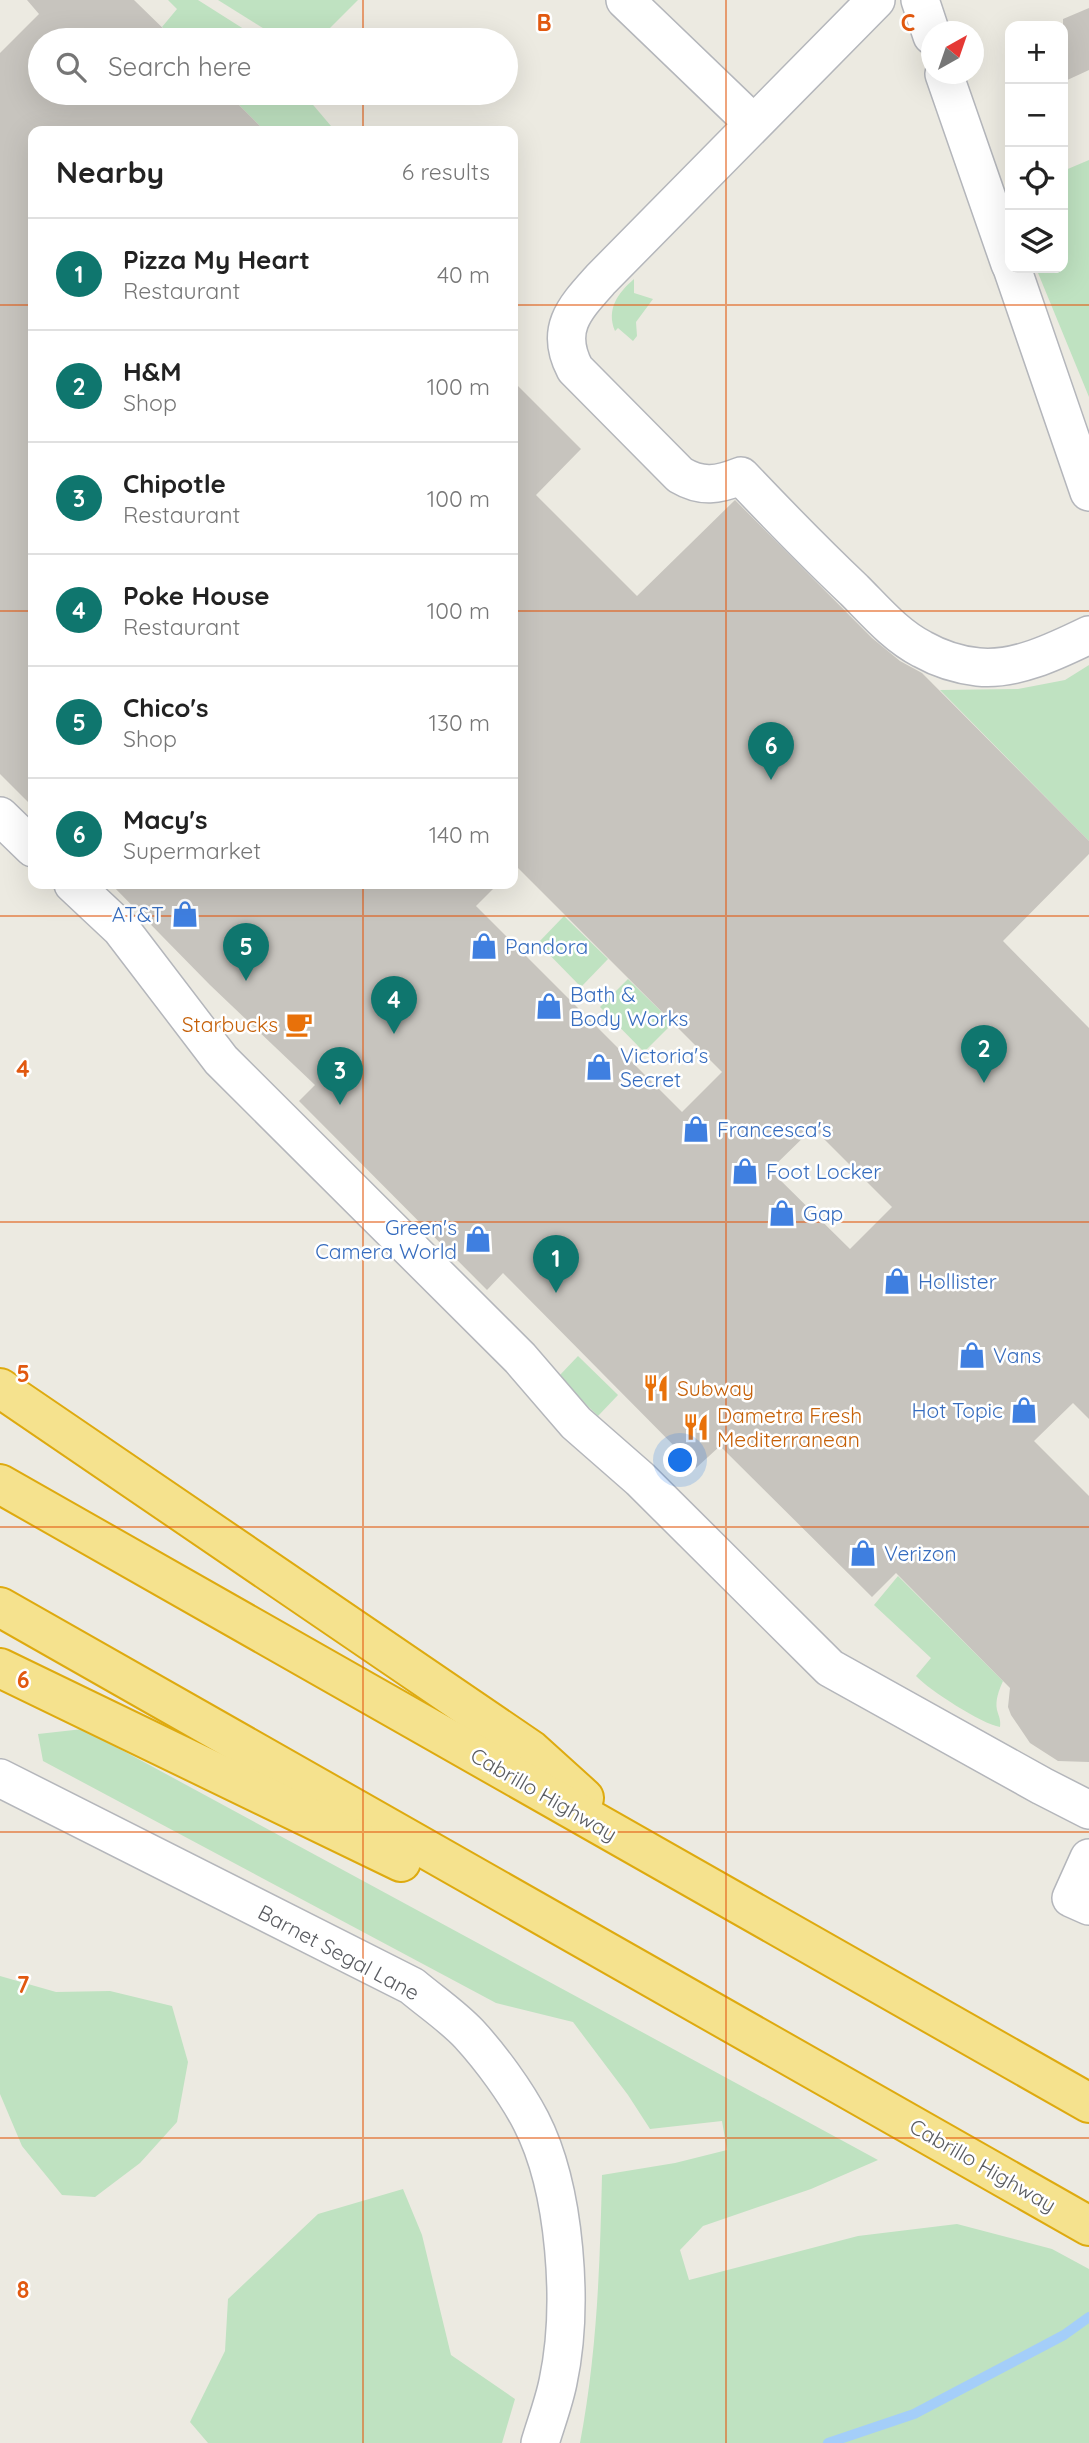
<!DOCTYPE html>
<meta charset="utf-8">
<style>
:root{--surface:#fff;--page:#f2f2f2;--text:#222;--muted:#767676;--line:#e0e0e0;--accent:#0f766e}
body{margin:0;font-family:Quicksand,sans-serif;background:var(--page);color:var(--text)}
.controls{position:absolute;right:21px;top:21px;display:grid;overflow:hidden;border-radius:14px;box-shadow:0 7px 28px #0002}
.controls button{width:63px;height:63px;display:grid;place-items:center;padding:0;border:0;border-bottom:2px solid var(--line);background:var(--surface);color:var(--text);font:35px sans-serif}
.compass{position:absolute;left:921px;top:21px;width:63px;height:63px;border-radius:50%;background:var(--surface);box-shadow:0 7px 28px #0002;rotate:40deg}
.you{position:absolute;left:681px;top:1461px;width:24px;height:24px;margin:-18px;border:5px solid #fff;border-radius:50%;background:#1a73e8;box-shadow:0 0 0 10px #1a73e833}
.badge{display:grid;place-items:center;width:46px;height:46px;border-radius:50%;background:var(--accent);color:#fff;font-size:23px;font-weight:700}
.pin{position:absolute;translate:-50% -58px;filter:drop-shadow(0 2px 4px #0008)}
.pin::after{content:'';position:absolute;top:37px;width:24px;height:21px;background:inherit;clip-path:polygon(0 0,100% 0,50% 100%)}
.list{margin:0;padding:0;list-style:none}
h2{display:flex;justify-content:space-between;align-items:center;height:91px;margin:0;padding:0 28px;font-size:30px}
h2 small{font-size:23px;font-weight:400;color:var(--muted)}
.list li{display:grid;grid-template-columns:46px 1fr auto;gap:21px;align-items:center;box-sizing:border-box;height:112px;padding:0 28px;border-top:2px solid var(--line)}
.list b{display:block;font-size:26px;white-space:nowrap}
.list p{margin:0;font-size:23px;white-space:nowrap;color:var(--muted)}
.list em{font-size:23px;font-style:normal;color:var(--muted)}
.icon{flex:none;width:38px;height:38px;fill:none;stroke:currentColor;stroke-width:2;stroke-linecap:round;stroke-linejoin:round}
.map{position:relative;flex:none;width:1089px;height:2443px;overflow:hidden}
.search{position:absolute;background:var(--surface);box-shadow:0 7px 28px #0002;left:28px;top:28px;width:490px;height:77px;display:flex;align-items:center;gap:18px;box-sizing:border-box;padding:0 24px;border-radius:38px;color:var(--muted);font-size:26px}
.panel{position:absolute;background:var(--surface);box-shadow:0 7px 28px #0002;left:28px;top:126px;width:490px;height:763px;border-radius:14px}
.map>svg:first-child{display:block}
.green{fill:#bfe2c1}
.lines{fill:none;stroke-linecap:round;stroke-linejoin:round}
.stream{stroke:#a4cef9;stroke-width:10}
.building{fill:#c7c4be;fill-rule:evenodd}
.minor-casing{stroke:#b4b6bb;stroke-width:40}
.highway-casing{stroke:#deaa0f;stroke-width:42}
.minor{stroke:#fff;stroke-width:37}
.highway{stroke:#f5e28e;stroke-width:38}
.grid{fill:none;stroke:#e15910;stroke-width:2;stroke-opacity:0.55}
.labels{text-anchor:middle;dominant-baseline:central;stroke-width:5;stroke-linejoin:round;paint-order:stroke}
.shop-label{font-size:21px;fill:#366cbe;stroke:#fff;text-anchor:start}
.food-label{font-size:21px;fill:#c56008;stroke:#fff;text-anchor:start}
.street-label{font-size:21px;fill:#5a5c61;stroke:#fff}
.grid-label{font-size:23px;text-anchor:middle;font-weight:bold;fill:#e15910;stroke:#fff;stroke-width:5;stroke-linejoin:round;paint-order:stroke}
</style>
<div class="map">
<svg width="1089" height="2443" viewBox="0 0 1089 2443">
<rect width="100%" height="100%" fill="#eceae1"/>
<g class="green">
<polygon points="168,0 198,0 261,40 175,40 162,27 177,9"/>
<polygon points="218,0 358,0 318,40 282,40"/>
<polygon points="227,93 303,93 331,126 327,131 265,131"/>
<polygon points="1089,160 1089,397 1036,268 1063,268 1063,171"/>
<path d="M634 279V293L653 299 636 322 637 336 633 341 618 328 615 331C606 309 618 293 634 279Z"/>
<polygon points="1089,665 1089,841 940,690 1018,689 1065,680"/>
<polygon points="564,916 608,959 581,987 538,943"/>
<polygon points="628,979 673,1023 644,1052 600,1007"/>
<polygon points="578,1356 618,1395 598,1416 566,1385 560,1375"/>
<path d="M898 1576 1003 1681C999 1690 995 1700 997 1710 999 1717 1001 1720 1000 1727 982 1724 929 1690 916 1676L931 1658 874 1605Z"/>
<path d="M83 1729 878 2160 811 2189 703 2226 680 2250 689 2280 858 2236 957 2224 1052 2249 1089 2269V2443H580C597 2354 600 2265 602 2175L675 2163 727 2150 722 2121 650 2129 628 2095 573 2022 496 2003 43 1761 38 1734Z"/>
<polygon points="0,1976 56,1992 110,1991 172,2006 188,2062 177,2122 140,2163 95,2197 62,2195 22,2146 0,2094"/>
<polygon points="403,2189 422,2235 451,2355 515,2399 502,2443 208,2443 190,2422 225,2351 228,2299 318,2214"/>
</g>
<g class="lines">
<polyline class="stream" points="828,2443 914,2414 1064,2335 1089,2317"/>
</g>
<g class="building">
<polygon points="27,0 134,0 175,40 40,40 40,93 227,93 265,131 33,131 33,807 0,774 0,53 39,14"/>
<polygon points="1089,8 1089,70 1063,82 1063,19"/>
<path d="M513 381 581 449 536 495 637 596 735 500 872 638 900 661 922 673 1089 841V854L1003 941 1089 1028V1419L1073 1403 1034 1441 1089 1496V1762L1058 1761 1030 1743 1011 1715 1008 1707 1010 1688 896 1573 872 1597 720 1446 696 1468 503 1273 487 1290 299 1101 315 1085 210 985 111 884H498L476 906 682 1112 722 1072 513 863ZM813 1128 892 1207 850 1249 770 1170Z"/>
</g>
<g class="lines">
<defs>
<g id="minor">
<polyline points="625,0 753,123"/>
<path d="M876 0 601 279C575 308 554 329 575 369L680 475C702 488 718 485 741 476 778 515 815 553 854 590 875 611 895 635 922 649 938 658 959 665 978 667 1015 671 1056 651 1089 635"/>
<polyline points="920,0 932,36"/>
<polyline points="944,74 1010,264"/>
<polyline points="1012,268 1089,492"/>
<polyline points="0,816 33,848"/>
<polyline points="73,884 121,929 221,1060 520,1358 576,1423 640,1479 830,1668 1042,1786 1089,1810"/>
<path d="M0 1778 412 1986C431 2002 452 2016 469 2034 491 2058 516 2092 531 2121 566 2189 574 2307 558 2382 554 2402 546 2423 540 2443"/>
<polyline points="1089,1858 1071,1898 1089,1906"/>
</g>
<g id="highway">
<polyline points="0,1388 531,1750 584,1798"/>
<polyline points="0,1484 1089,2103"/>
<polyline points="0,1607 1089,2226"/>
<polyline points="0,1668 401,1862"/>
</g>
</defs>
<use href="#minor" class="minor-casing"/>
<use href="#highway" class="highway-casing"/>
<use href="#minor" class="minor"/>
<use href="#highway" class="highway"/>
</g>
<path class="grid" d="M363 0V40M726 0V2443M363 93V131M0 305H33M513 305H1089M0 611H33M513 611H1089M363 884V2443M0 916H1089M0 1222H1089M0 1527H1089M0 1832H1089M0 2138H1089"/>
<defs>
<symbol id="shop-bare" viewBox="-9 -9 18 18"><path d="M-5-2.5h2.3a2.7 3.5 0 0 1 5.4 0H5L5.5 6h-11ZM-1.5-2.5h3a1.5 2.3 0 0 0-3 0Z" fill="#3f7fe0" stroke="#fff" stroke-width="2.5" paint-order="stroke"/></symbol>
<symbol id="cafe-bare" viewBox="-9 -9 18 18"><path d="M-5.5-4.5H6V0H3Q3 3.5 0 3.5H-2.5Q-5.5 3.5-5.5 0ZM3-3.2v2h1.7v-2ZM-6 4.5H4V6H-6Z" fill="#e8710a" stroke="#fff" stroke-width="2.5" paint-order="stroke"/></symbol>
<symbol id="restaurant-bare" viewBox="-9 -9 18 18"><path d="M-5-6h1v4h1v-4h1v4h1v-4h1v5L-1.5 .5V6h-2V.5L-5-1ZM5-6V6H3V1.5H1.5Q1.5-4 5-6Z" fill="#e8710a" stroke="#fff" stroke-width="2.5" paint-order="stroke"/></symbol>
</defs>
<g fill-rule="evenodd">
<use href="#shop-bare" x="166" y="895" width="38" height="38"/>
<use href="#shop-bare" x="465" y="927" width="38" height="38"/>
<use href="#shop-bare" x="530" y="987" width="38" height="38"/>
<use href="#cafe-bare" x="280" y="1005" width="38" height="38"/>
<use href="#shop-bare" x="580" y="1048" width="38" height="38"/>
<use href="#shop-bare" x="677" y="1110" width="38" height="38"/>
<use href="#shop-bare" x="726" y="1152" width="38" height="38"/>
<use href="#shop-bare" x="763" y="1194" width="38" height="38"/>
<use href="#shop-bare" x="459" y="1220" width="38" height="38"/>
<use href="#shop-bare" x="878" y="1262" width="38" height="38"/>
<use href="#shop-bare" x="953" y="1336" width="38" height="38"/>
<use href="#restaurant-bare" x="637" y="1369" width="38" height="38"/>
<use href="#shop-bare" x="1005" y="1391" width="38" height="38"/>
<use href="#restaurant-bare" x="677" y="1408" width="38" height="38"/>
<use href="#shop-bare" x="844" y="1534" width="38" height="38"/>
</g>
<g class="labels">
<g class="shop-label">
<text x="164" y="914" text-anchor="end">AT&amp;T</text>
<text x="505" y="946">Pandora</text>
<text x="570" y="994">Bath &amp;<tspan x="570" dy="24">Body Works</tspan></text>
<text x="620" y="1055">Victoria's<tspan x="620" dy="24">Secret</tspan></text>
<text x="717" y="1129">Francesca's</text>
<text x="766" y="1171">Foot Locker</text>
<text x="803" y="1213">Gap</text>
<text x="457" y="1227" text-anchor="end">Green's<tspan x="457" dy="24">Camera World</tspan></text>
<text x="918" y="1281">Hollister</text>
<text x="993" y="1355">Vans</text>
<text x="1003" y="1410" text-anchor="end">Hot Topic</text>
<text x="884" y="1553">Verizon</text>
</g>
<g class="food-label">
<text x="278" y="1024" text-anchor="end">Starbucks</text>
<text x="677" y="1388">Subway</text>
<text x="717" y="1415">Dametra Fresh<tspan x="717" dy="24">Mediterranean</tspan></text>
</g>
<g class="street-label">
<text transform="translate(544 1794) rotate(30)">Cabrillo Highway</text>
<text transform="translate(339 1952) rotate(28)">Barnet Segal Lane</text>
<text transform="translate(983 2165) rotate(30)">Cabrillo Highway</text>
</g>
</g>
<g class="grid-label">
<text x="544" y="31">B</text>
<text x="908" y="31">C</text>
<text x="23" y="1077">4</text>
<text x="23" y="1382">5</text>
<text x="23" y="1688">6</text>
<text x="23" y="1993">7</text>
<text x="23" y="2298">8</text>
</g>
</svg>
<div class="controls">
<button>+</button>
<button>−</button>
<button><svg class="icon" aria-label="locate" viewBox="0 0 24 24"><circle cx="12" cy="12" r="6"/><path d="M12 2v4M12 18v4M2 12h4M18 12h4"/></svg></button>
<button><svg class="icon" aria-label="layers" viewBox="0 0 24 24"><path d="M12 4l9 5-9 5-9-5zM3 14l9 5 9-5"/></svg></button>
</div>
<svg class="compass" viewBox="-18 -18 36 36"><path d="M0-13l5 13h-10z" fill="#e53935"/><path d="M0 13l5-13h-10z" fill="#767676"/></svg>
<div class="you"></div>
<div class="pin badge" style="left:556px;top:1293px">1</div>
<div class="pin badge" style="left:984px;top:1083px">2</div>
<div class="pin badge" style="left:340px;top:1105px">3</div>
<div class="pin badge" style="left:394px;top:1034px">4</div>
<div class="pin badge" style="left:246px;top:981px">5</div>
<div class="pin badge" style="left:771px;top:780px">6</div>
<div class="search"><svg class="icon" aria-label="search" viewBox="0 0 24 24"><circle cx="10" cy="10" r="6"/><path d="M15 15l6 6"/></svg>Search here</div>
<section class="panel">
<h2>Nearby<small>6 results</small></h2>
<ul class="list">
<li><span class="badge">1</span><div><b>Pizza My Heart</b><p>Restaurant</p></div><em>40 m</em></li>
<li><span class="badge">2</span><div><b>H&amp;M</b><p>Shop</p></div><em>100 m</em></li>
<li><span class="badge">3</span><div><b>Chipotle</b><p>Restaurant</p></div><em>100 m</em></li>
<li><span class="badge">4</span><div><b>Poke House</b><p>Restaurant</p></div><em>100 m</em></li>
<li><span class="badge">5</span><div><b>Chico's</b><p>Shop</p></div><em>130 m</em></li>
<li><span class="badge">6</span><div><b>Macy's</b><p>Supermarket</p></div><em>140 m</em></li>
</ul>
</section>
</div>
